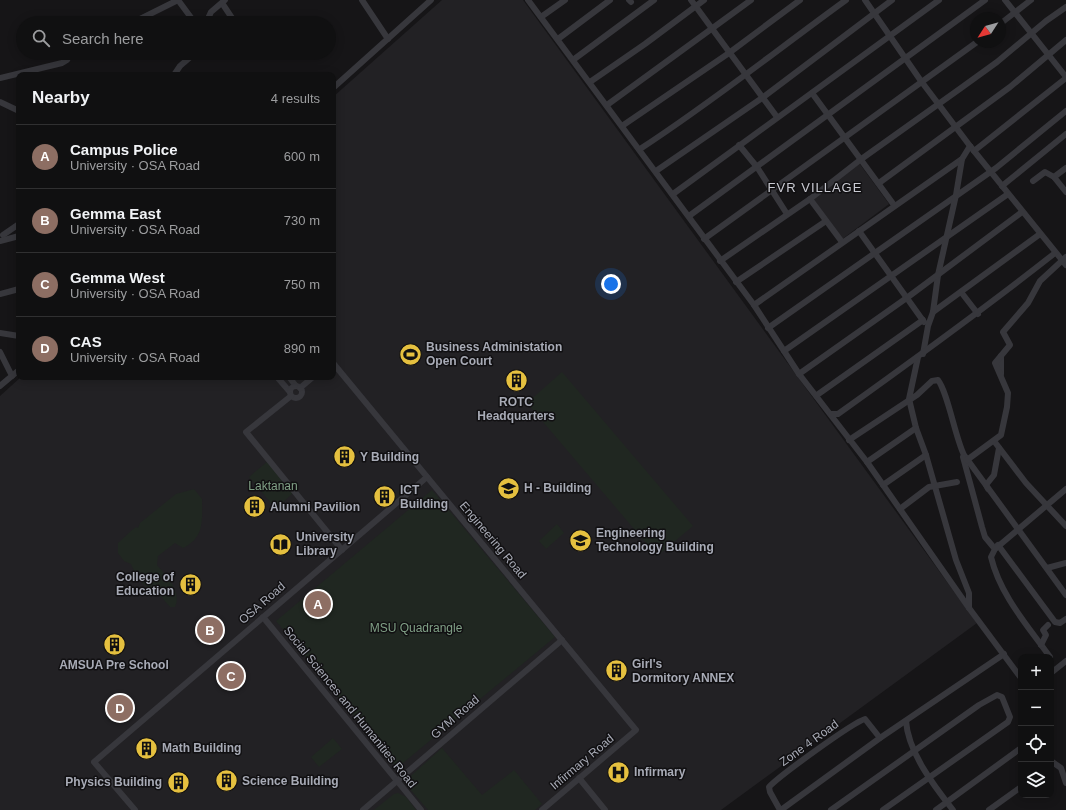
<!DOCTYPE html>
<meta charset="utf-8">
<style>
:root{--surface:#101011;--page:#19191a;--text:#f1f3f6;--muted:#9c9d9f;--line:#303031;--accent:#2563eb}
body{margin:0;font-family:Helvetica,sans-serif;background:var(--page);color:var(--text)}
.controls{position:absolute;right:12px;bottom:12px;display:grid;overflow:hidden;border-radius:8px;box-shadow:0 2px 10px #0003}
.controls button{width:36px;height:36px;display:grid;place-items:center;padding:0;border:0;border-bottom:1px solid var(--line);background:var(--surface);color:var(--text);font:20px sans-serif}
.compass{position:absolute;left:970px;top:12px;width:36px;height:36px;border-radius:50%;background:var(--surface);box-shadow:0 2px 10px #0003;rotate:234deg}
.you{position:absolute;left:611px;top:284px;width:14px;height:14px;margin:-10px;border:3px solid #fff;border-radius:50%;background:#1a73e8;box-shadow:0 0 0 6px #1a73e833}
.badge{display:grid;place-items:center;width:26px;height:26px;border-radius:50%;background:var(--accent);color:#fff;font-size:13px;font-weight:700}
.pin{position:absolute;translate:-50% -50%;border:2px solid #fff;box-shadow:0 1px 4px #0006}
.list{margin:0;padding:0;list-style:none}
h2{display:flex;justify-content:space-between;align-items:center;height:52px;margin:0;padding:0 16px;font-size:17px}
h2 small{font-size:13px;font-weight:400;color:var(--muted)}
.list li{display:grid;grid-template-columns:26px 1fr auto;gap:12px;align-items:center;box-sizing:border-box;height:64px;padding:0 16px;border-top:1px solid var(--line)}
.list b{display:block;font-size:15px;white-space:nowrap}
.list p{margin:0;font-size:13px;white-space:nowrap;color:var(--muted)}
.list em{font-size:13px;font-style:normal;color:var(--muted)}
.icon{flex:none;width:22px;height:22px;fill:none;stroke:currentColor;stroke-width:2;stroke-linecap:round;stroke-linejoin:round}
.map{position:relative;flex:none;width:1066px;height:810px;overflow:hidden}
.search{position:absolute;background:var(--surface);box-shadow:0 2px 10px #0003;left:16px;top:16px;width:320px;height:44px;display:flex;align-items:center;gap:10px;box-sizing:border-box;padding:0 14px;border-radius:22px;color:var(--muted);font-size:15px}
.panel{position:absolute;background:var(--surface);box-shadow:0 2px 10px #0003;left:16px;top:72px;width:320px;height:308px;border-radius:8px}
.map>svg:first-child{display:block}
.built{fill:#222124}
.green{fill:#202721}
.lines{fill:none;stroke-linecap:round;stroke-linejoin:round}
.minor{stroke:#37373c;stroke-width:6}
.labels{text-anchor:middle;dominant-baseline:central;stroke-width:3;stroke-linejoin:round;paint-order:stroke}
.poi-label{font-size:12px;font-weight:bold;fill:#a8abb6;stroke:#111012;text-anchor:start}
.park-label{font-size:12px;fill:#80a086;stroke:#111012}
.street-label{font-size:12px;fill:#a8abb6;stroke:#111012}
.neighbourhood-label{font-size:13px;letter-spacing:1px;fill:#c9cad2;stroke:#111012}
</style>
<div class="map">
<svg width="1066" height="810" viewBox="0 0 1066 810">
<rect width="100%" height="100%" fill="#161517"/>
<g class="built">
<polygon points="442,0 523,0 977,623 721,810 0,810 0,396 21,377 333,377 333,97"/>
<polygon points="859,163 889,204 841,240 810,200"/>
</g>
<g class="green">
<polygon points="415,343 422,352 406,364 399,356"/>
<polygon points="562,372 693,526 657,556 527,403"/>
<polygon points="268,461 294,492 276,509 249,477"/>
<path d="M194 489 202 499C202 520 205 537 183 548L175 543 158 556 157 565C167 577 182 591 175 607H170L158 593 143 584 135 573 131 564 124 561 118 553V543C124 538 130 531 136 527L138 528 140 523 176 494Z"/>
<polygon points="432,490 555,637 397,768 276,621"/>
<polygon points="557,524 564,533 546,549 539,541"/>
<polygon points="333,738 342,749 319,767 311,757"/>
<polygon points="442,748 482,795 514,770 542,804 535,810 428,810 404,782"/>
<polygon points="398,793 406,797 416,810 374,810 394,794"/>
</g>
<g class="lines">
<g class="minor">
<polyline points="178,0 195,23"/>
<polyline points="362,0 388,39"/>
<polyline points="528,0 754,305 799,374 867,462 969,608 1021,678"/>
<polyline points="629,0 631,2"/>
<polyline points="691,0 777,117"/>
<polyline points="865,0 921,81 970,146 1066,265"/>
<polyline points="1005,0 1066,77"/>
<polyline points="222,3 234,21"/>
<polyline points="541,17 565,0"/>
<polyline points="132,23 178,0"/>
<polyline points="206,23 211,12 225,0"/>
<polyline points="1000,24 1031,0"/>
<polyline points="558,39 610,0"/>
<polyline points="573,60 654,0"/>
<polyline points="174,75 180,66 195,53"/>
<polyline points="0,78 62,63 67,60 71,53"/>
<polyline points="590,82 645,44 704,0"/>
<polyline points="333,88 431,0"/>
<polyline points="812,93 894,205"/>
<polyline points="0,102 19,111"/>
<polyline points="607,105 751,0"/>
<polyline points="622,126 729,53 800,0"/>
<polyline points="739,145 757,167 787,214"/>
<path d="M640 149C711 103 777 50 846 0"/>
<polyline points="974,151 1066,78"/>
<polyline points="656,171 762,98 892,0"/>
<polyline points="1054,177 1066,168"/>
<polyline points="1033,181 1045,172 1054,177 1066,192"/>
<polyline points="879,183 1010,87 1066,40"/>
<polyline points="1002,186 1066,134"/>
<polyline points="673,194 939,0"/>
<polyline points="810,199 842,242"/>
<polyline points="689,216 985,0"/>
<polyline points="859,231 924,322"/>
<polyline points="3,235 19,224"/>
<polyline points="704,239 977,42"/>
<polyline points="0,241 19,236"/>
<polyline points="720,261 810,199 860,160 961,88 997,62 1046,21 1066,7"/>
<polyline points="736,282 826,221"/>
<polyline points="961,292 978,314"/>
<polyline points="0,294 19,289"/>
<polyline points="754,305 962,159 970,146"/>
<polyline points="933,312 1040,234"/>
<polyline points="768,328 996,168 1066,111"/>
<polyline points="0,333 19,336"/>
<polyline points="784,351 1008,194"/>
<polyline points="0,352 12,376"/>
<polyline points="923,354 928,326 933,312 938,275 956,195 962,159"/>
<polyline points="918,357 909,399 916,428 926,455 956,560 969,593 969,608"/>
<polyline points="333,363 636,730 542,810"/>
<polyline points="799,374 908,297 1022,212"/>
<polyline points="1001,374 1001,356"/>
<polyline points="277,377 290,392"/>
<polyline points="289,377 296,386"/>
<circle cx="296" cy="392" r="6"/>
<polyline points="0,386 19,370"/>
<polyline points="300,388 313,377"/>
<polyline points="817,395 923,320"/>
<polyline points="291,396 246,432 342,550"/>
<path d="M831 414H838C912 361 984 309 1055 253"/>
<path d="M849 440 917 395 932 381 938 380C948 393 955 437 964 455L1066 595"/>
<polyline points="994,441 1026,483 1066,526"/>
<path d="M963 457 982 527 985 537 995 549 991 557C1000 595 1028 626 1050 657"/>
<polyline points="967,460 1001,435 1007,407 1008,393 995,363 1010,345 1003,332 1028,303 1040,281 1066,257"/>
<polyline points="867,462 916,428"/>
<polyline points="883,485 926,455"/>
<polyline points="988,489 986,485 994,475 999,448"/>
<polyline points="900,509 929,487 957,482"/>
<polyline points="998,545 1055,622 1060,623 1066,619"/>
<polyline points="995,549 1066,489"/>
<polyline points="1047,568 1066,563"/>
<polyline points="263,617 421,810"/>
<polyline points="1041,645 1046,635 1043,630 1048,625"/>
<polyline points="1051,673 1066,661"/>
<path d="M906 721C908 752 934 786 953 810"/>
<polyline points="1051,761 1061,768 1066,783"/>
<polyline points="579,778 605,810"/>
<polyline points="135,810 94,762 427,477"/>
<polyline points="363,810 562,640"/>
<path d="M780 810 770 792 769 787C779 776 852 723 865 719L880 738"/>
<polyline points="781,810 880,738 1004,654"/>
<polyline points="831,810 979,705 997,695 1002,697 1010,717 1008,722 883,810"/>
<polyline points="936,810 1021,748"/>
<polyline points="989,810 1021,787"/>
</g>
</g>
<defs>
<symbol id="stadium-disc" viewBox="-11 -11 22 22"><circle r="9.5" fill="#e5c03f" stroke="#111012"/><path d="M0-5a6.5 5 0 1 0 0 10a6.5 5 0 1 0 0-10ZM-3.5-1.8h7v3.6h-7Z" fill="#111"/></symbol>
<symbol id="building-disc" viewBox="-11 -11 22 22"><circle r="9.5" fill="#e5c03f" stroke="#111012"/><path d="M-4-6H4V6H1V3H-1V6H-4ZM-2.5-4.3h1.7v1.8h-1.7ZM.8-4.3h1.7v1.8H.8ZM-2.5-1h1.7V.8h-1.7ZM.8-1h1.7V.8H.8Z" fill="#111"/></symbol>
<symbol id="university-disc" viewBox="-11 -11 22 22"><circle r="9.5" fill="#e5c03f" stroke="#111012"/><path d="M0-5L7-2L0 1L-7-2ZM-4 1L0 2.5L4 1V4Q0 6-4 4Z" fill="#111"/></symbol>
<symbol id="library-disc" viewBox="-11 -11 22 22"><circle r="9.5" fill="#e5c03f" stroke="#111012"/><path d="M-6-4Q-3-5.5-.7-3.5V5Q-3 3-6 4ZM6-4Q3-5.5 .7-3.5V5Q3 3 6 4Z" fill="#111"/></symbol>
<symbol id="hospital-disc" viewBox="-11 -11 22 22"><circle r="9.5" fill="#e5c03f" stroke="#111012"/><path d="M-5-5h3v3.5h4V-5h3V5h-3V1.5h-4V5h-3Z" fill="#111"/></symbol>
</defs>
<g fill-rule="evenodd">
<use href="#stadium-disc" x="398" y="342" width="25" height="25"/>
<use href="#building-disc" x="504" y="368" width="25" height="25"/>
<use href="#building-disc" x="332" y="444" width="25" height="25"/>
<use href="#university-disc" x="496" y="476" width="25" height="25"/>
<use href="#building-disc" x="372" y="484" width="25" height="25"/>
<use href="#building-disc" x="242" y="494" width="25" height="25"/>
<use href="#university-disc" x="568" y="528" width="25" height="25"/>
<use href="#library-disc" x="268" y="532" width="25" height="25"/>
<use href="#building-disc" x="178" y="572" width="25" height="25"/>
<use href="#building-disc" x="102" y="632" width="25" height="25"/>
<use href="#building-disc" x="604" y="658" width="25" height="25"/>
<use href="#building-disc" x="134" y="736" width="25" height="25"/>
<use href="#hospital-disc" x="606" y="760" width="25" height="25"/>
<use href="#building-disc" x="214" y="768" width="25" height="25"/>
<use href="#building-disc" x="166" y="770" width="25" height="25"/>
</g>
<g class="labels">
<g class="poi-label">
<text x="426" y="347">Business Administation<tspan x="426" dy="14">Open Court</tspan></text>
<text x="516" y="402" text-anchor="middle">ROTC<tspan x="516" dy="14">Headquarters</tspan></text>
<text x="360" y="457">Y Building</text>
<text x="524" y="488">H - Building</text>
<text x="400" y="490">ICT<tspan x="400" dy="14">Building</tspan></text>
<text x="270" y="507">Alumni Pavilion</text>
<text x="596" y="533">Engineering<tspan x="596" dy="14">Technology Building</tspan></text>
<text x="296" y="537">University<tspan x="296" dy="14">Library</tspan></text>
<text x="174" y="577" text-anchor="end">College of<tspan x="174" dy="14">Education</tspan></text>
<text x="632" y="664">Girl's<tspan x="632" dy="14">Dormitory ANNEX</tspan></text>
<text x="114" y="665" text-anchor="middle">AMSUA Pre School</text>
<text x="162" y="748">Math Building</text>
<text x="634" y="772">Infirmary</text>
<text x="242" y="781">Science Building</text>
<text x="162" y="782" text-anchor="end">Physics Building</text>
</g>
<g class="park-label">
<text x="273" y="486">Laktanan</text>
<text x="416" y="628">MSU Quadrangle</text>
</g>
<g class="street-label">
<text transform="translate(493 540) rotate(50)">Engineering Road</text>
<text transform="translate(262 603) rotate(-41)">OSA Road</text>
<text transform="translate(350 707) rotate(51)">Social Sciences and Humanities Road</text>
<text transform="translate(455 717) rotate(-41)">GYM Road</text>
<text transform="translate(809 743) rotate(-36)">Zone 4 Road</text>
<text transform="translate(582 762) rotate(-40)">Infirmary Road</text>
</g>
<g class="neighbourhood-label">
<text x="815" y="187">FVR VILLAGE</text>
</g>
</g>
</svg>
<div class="controls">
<button>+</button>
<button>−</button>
<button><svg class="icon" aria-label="locate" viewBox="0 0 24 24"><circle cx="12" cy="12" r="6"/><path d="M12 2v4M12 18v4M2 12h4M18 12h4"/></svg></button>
<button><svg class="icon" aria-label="layers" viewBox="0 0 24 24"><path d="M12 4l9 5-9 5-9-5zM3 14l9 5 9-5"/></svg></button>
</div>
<svg class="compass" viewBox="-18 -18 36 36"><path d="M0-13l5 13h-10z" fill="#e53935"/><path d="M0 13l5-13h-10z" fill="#9c9d9f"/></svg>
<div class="you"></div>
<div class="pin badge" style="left:318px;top:604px;background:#8d6e63">A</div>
<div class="pin badge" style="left:210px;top:630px;background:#8d6e63">B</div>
<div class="pin badge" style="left:231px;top:676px;background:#8d6e63">C</div>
<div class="pin badge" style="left:120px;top:708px;background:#8d6e63">D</div>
<div class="search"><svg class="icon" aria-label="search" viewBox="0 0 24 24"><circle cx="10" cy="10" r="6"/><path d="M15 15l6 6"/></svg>Search here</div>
<section class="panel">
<h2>Nearby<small>4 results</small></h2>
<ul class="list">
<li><span class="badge" style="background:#8d6e63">A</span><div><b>Campus Police</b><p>University · OSA Road</p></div><em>600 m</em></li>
<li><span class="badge" style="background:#8d6e63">B</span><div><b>Gemma East</b><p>University · OSA Road</p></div><em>730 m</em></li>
<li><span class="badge" style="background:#8d6e63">C</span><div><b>Gemma West</b><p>University · OSA Road</p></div><em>750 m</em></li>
<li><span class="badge" style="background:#8d6e63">D</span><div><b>CAS</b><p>University · OSA Road</p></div><em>890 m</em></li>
</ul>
</section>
</div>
